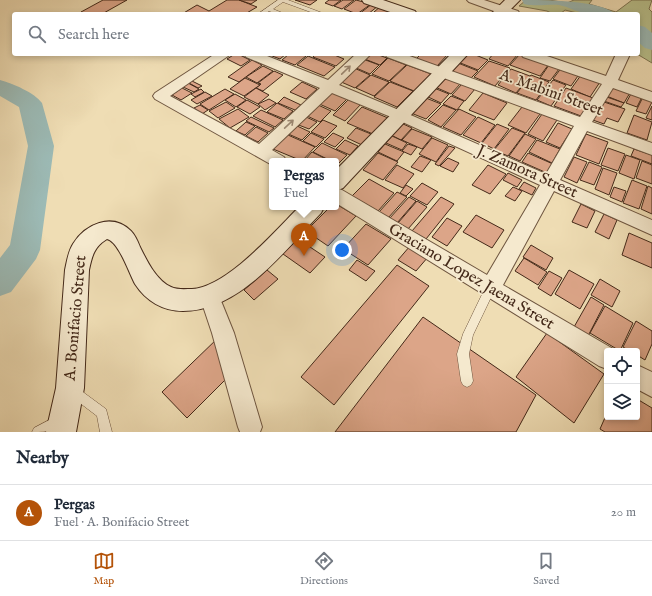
<!DOCTYPE html>
<meta charset="utf-8">
<style>
:root{--surface:#fff;--page:#f2f2f3;--text:#1f2937;--muted:#747a83;--line:#e0e1e3;--accent:#b45309}
body{margin:0;font-family:"IM FELL English",serif;background:var(--page);color:var(--text)}
.controls{position:absolute;right:12px;bottom:12px;display:grid;overflow:hidden;border-radius:4px;box-shadow:0 2px 6px #0003}
.controls button{width:36px;height:36px;display:grid;place-items:center;padding:0;border:0;border-bottom:1px solid var(--line);background:var(--surface);color:var(--text);font:20px sans-serif}
.you{position:absolute;left:342px;top:250px;width:14px;height:14px;margin:-10px;border:3px solid #fff;border-radius:50%;background:#1a73e8;box-shadow:0 0 0 6px #1a73e833}
.badge{display:grid;place-items:center;width:26px;height:26px;border-radius:50%;background:var(--accent);color:#fff;font-size:13px;font-weight:700}
.pin{position:absolute;translate:-50% -33px;filter:drop-shadow(0 1px 2px #0008)}
.pin::after{content:'';position:absolute;top:21px;width:14px;height:12px;background:inherit;clip-path:polygon(0 0,100% 0,50% 100%)}
.popup{position:absolute;left:269px;top:158px;width:70px;height:52px;box-sizing:border-box;display:grid;place-content:center;border-radius:4px;background:var(--surface);filter:drop-shadow(0 1px 3px #0005);font-size:13px;white-space:nowrap;color:var(--muted)}
.popup b{font-size:15px;color:var(--text)}
.popup::after{content:'';position:absolute;left:50%;top:100%;margin-left:-8px;border:8px solid transparent;border-top-color:var(--surface)}
.list{margin:0;padding:0;list-style:none}
h2{display:flex;justify-content:space-between;align-items:center;height:52px;margin:0;padding:0 16px;font-size:17px}
h2 small{font-size:13px;font-weight:400;color:var(--muted)}
.list li{display:grid;grid-template-columns:26px 1fr auto;gap:12px;align-items:center;box-sizing:border-box;height:56px;padding:0 16px;border-top:1px solid var(--line)}
.list b{display:block;font-size:15px;white-space:nowrap}
.list p{margin:0;font-size:13px;white-space:nowrap;color:var(--muted)}
.list em{font-size:13px;font-style:normal;color:var(--muted)}
.icon{flex:none;width:22px;height:22px;fill:none;stroke:currentColor;stroke-width:2;stroke-linecap:round;stroke-linejoin:round}
.map{position:relative;flex:none;width:652px;height:432px;overflow:hidden}
.search{position:absolute;background:var(--surface);box-shadow:0 2px 6px #0003;left:12px;right:12px;top:12px;height:44px;display:flex;align-items:center;gap:10px;box-sizing:border-box;padding:0 14px;border-radius:4px;color:var(--muted);font-size:15px}
.sheet{height:108px;background:var(--surface)}
nav{display:flex;justify-content:space-around;align-items:center;box-sizing:border-box;height:56px;border-top:1px solid var(--line);background:var(--surface);font-size:11px;color:var(--muted)}
nav a{display:grid;justify-items:center;gap:2px}
nav .on{color:var(--accent)}
.map>svg:first-child{display:block}
.green{fill:#b9c18d;stroke:#7e7553}
.lines{fill:none;stroke-linecap:round;stroke-linejoin:round}
.river{fill:#9cbab5;fill-rule:evenodd}
.building{fill:#dca588;stroke:#442919}
.service-casing{stroke:#6f5640;stroke-width:1}
.minor-casing{stroke:#6f5640;stroke-width:2}
.secondary-casing{stroke:#442919;stroke-width:2}
.service{fill:#f5e9ce;fill-rule:evenodd}
.minor{fill:#f5e9ce;fill-rule:evenodd}
.secondary{fill:#f5e9ce;fill-rule:evenodd}
.oneway{stroke:#9c8974}
.labels{text-anchor:middle;dominant-baseline:central;stroke-width:3.5;stroke-linejoin:round;paint-order:stroke}
.street-label{font-size:16px;fill:#442919;stroke:#f5e9ce}
</style>
<div class="map">
<svg width="652" height="432" viewBox="0 0 652 432">
<rect width="100%" height="100%" fill="#efddb4"/>
<filter id="stains"><feTurbulence type="fractalNoise" baseFrequency=".005" numOctaves="4"/><feColorMatrix values="0 0 0 0 .2 0 0 0 0 .09 0 0 0 0 .02 0 0 0 .5 -.17"/></filter>
<radialGradient id="worn" r=".72"><stop offset=".6" stop-color="#630" stop-opacity="0"/><stop offset="1" stop-color="#630" stop-opacity=".3"/></radialGradient>
<polygon class="green" points="526,0 549,0 567,3 574,0 592,0 589,4 616,12 632,0 652,0 649,9 652,12 652,63 637,54 638,54 638,14 581,14 565,10 560,14 553,14 547,11 519,6"/>
<g class="lines">
<g class="river">
<path d="M522 0C544 0 601 0 615 14 606 14 597 15 589 14 579 13 569 7 559 5 547 4 538 7 524 4Z"/>
<polygon points="638,25 645,27 652,33 652,50 645,48 638,42"/>
<path d="M0 80C12 83 35 93 42 103L54 146 40 250 36 259 11 292 0 296V258L10 245 28 146 19 107 0 96Z"/>
</g>
</g>
<g class="building">
<polygon points="103,0 127,0 102,14 87,14 81,12"/>
<polygon points="227,0 239,0 257,7 245,14 182,14 197,5 209,11"/>
<polygon points="239,0 257,0 251,4"/>
<polygon points="295,0 317,0 310,5"/>
<polygon points="329,0 341,0 333,6 325,3"/>
<polygon points="343,0 354,0 342,9 334,6"/>
<polygon points="356,0 371,4 357,14 344,9"/>
<polygon points="372,4 378,6 368,14 359,14"/>
<polygon points="381,6 397,12 395,14 381,14 374,12"/>
<polygon points="235,54 238,54 250,60 241,66 227,59"/>
<polygon points="267,54 286,54 280,59"/>
<polygon points="289,54 301,54 306,56 295,65 282,60"/>
<polygon points="316,54 332,54 344,59 336,66 313,57"/>
<polygon points="366,54 376,54 387,58 380,65 362,58"/>
<polygon points="421,54 448,54 437,66 416,59"/>
<polygon points="467,54 473,54 488,60 478,70 458,62"/>
<polygon points="493,54 518,54 508,66 489,59"/>
<polygon points="520,54 521,54 549,64 540,76 510,65"/>
<polygon points="308,56 335,67 324,76 297,65"/>
<polygon points="388,58 406,65 389,81 372,74"/>
<polygon points="363,59 379,65 370,74 354,67"/>
<polygon points="252,60 262,65 239,82 228,77"/>
<polygon points="489,61 510,68 495,86 474,77"/>
<polygon points="458,63 478,71 470,79 450,71"/>
<polygon points="407,65 431,74 414,91 390,81"/>
<polygon points="549,65 559,69 550,81 540,78"/>
<polygon points="263,66 273,71 257,83 246,77"/>
<polygon points="562,67 580,73 571,86 553,79"/>
<polygon points="354,68 370,75 355,88 339,81"/>
<polygon points="511,69 530,76 516,93 498,85"/>
<polygon points="274,71 283,75 263,91 256,88 261,84 258,83"/>
<polygon points="371,75 389,82 374,96 356,88"/>
<polygon points="531,75 549,82 536,100 517,93"/>
<polygon points="581,75 600,82 590,97 571,89"/>
<polygon points="445,77 461,83 451,94 435,87"/>
<polygon points="245,78 260,85 244,96 230,89"/>
<polygon points="553,80 566,85 551,106 537,100"/>
<polygon points="192,81 202,86 198,88 189,83"/>
<polygon points="302,82 317,89 306,99 290,92"/>
<polygon points="390,82 413,91 397,107 374,97"/>
<polygon points="188,83 199,89 194,92 183,87"/>
<polygon points="462,84 475,89 465,101 452,95"/>
<polygon points="611,84 631,91 624,103 604,95"/>
<polygon points="182,88 192,93 181,100 172,95"/>
<polygon points="256,88 269,95 258,104 244,97"/>
<polygon points="434,88 449,94 441,103 426,96"/>
<polygon points="566,88 593,98 581,116 554,106"/>
<polygon points="201,89 204,92 195,97 191,94"/>
<polygon points="225,89 234,94 209,110 200,104"/>
<polygon points="328,91 347,99 335,111 315,102"/>
<polygon points="205,92 212,96 197,104 191,100"/>
<polygon points="632,92 643,95 637,107 626,103"/>
<polygon points="483,93 507,103 494,120 469,110"/>
<polygon points="235,94 246,100 236,107 225,100"/>
<polygon points="644,95 652,98 652,102 646,114 636,111"/>
<polygon points="451,96 464,101 457,110 443,104"/>
<polygon points="604,96 624,103 621,107 601,100"/>
<polygon points="284,97 301,105 295,110 278,103"/>
<polygon points="350,98 362,103 345,121 333,115"/>
<polygon points="426,98 441,104 426,119 411,113"/>
<polygon points="269,99 276,103 265,110 258,104"/>
<polygon points="247,100 260,107 250,114 237,107"/>
<polygon points="601,101 625,109 618,122 607,118 604,124 590,119"/>
<polygon points="226,102 235,108 218,118 209,111"/>
<polygon points="277,103 293,111 284,119 267,112"/>
<polygon points="316,104 331,111 320,122 305,115"/>
<polygon points="200,105 208,110 202,114 194,108"/>
<polygon points="443,105 456,110 441,127 428,120"/>
<polygon points="652,106 652,120 646,118"/>
<polygon points="362,107 388,118 373,134 347,123"/>
<polygon points="522,107 540,114 526,133 508,125"/>
<polygon points="238,109 249,117 230,128 219,119"/>
<polygon points="459,109 476,117 461,135 443,127"/>
<polygon points="261,110 283,120 275,127 253,116"/>
<polygon points="542,114 557,120 543,141 528,134"/>
<polygon points="634,115 652,122 647,140 627,133"/>
<polygon points="304,116 317,122 309,129 296,124"/>
<polygon points="251,117 274,128 269,132 246,121"/>
<polygon points="478,117 495,125 481,143 463,135"/>
<polygon points="323,120 337,126 325,138 311,132"/>
<polygon points="246,122 255,126 245,135 236,131"/>
<polygon points="401,123 412,128 401,140 391,135"/>
<polygon points="558,123 572,129 560,148 546,142"/>
<polygon points="497,124 509,129 494,149 482,143"/>
<polygon points="295,125 310,132 302,140 286,133"/>
<polygon points="256,127 268,133 258,142 246,136"/>
<polygon points="356,128 371,134 362,145 347,138"/>
<polygon points="512,128 525,133 508,156 494,150"/>
<polygon points="412,129 432,137 422,149 402,140"/>
<polygon points="311,133 324,139 316,147 303,141"/>
<polygon points="333,133 344,138 335,147 324,142"/>
<polygon points="525,134 536,139 520,161 509,156"/>
<polygon points="586,134 608,142 599,164 576,155"/>
<polygon points="288,135 315,147 302,161 273,149"/>
<polygon points="392,136 407,143 402,150 386,143"/>
<polygon points="432,138 448,145 436,162 419,154"/>
<polygon points="345,140 358,146 350,155 336,149"/>
<polygon points="537,140 560,149 552,163 529,152"/>
<polygon points="322,143 347,155 338,164 336,163 336,161 331,161 313,152"/>
<polygon points="385,144 404,152 397,161 378,152"/>
<polygon points="408,144 417,147 411,155 402,151"/>
<polygon points="449,146 455,148 439,166 435,164"/>
<polygon points="608,148 625,154 618,171 601,165"/>
<polygon points="634,149 652,155 652,164 631,156"/>
<polygon points="312,152 330,161 304,161"/>
<polygon points="378,153 398,162 383,180 363,170"/>
<polygon points="528,153 553,164 547,173 522,162"/>
<polygon points="626,155 640,160 634,179 619,173"/>
<polygon points="420,156 431,160 422,172 411,167"/>
<polygon points="574,157 587,162 577,183 564,177"/>
<polygon points="448,158 459,163 453,172 440,166"/>
<polygon points="642,161 652,165 652,184 636,178"/>
<polygon points="589,162 602,167 594,185 580,180"/>
<polygon points="397,165 414,174 403,188 385,180"/>
<polygon points="488,165 506,174 490,194 472,185"/>
<polygon points="603,168 617,173 609,195 595,189"/>
<polygon points="508,173 522,180 517,187 503,180"/>
<polygon points="369,179 394,193 378,211 352,196"/>
<polygon points="632,180 647,186 639,209 623,203"/>
<polygon points="524,182 536,188 532,195 519,189"/>
<polygon points="422,183 438,192 427,205 410,196"/>
<polygon points="406,185 413,189 406,196 400,193"/>
<polygon points="648,186 652,188 652,214 641,209"/>
<polygon points="513,187 522,191 515,201 505,196"/>
<polygon points="614,187 626,191 622,202 610,197"/>
<polygon points="397,192 407,197 388,218 379,212"/>
<polygon points="409,197 416,201 397,223 389,219"/>
<polygon points="441,197 454,204 426,239 412,231"/>
<polygon points="417,201 427,207 408,229 398,223"/>
<polygon points="336,204 356,216 328,246 306,231 330,207 336,207"/>
<polygon points="581,204 595,211 587,228 572,222"/>
<polygon points="604,214 617,220 609,239 595,232"/>
<polygon points="476,215 504,230 492,248 463,232"/>
<polygon points="447,218 462,226 447,246 432,237"/>
<polygon points="366,224 391,239 368,265 343,249"/>
<polygon points="629,233 652,243 652,268 622,255"/>
<polygon points="298,239 325,257 310,273 283,254"/>
<polygon points="531,245 553,258 546,270 523,257"/>
<polygon points="410,246 428,257 416,271 398,260"/>
<polygon points="524,258 547,272 538,285 515,271"/>
<polygon points="357,260 375,271 366,281 349,270"/>
<polygon points="397,265 429,286 334,405 301,377"/>
<polygon points="267,270 278,279 254,300 244,290"/>
<polygon points="569,270 594,284 580,309 555,294"/>
<polygon points="549,271 562,278 551,296 538,288"/>
<polygon points="600,279 620,291 612,307 591,295"/>
<polygon points="591,297 604,305 588,336 574,327"/>
<polygon points="605,306 633,323 620,351 590,333"/>
<polygon points="423,317 536,395 516,432 335,432"/>
<polygon points="636,321 652,331 652,344 645,360 637,355 637,351 630,351 623,347"/>
<polygon points="547,333 604,374 574,423 516,377"/>
<polygon points="220,336 227,378 187,418 162,392"/>
<polygon points="637,399 652,408 652,432 605,432 600,429 607,413 607,417 637,417"/>
</g>
<g class="lines">
<defs>
<g id="service">
<polygon points="278,0 288,0 325,14 316,14 283,2 273,9 285,14 276,14 269,11 265,14 258,14"/>
<polygon points="490,285 494,286 495,289 473,335 469,354 473,381 471,385 467,387 463,385 461,381 457,354 463,334 486,286"/>
<polygon points="72,384 106,409 112,432 100,432 97,416 68,394 66,390 68,386"/>
<path d="M57 416 61 418 63 422C58 432 43 432 32 432L34 428Z"/>
</g>
<g id="minor">
<polygon points="467,0 484,0 518,11 520,14 502,14 469,2"/>
<polygon points="215,54 231,54 170,96 259,144 320,88 246,57 244,54 262,54 328,80 356,54 371,54 339,85 406,113 546,174 574,126 387,57 385,54 404,54 580,117 602,84 523,57 521,54 541,54 606,76 616,54 630,54 618,80 652,92 652,102 613,88 592,122 652,143 652,155 587,131 560,180 652,220 652,235 554,191 503,285 615,350 607,351 607,369 599,366 336,203 336,188 342,190 487,275 540,185 396,119 332,93 272,150 284,157 286,161 272,161 272,165 155,99 153,96 155,93"/>
<polygon points="210,288 217,291 234,333 262,427 260,432 240,432 238,427 212,333 200,297 203,291"/>
<polygon points="637,365 652,372 652,397 637,389"/>
</g>
<g id="secondary">
<polygon points="362,0 383,0 415,11 417,14 396,14 364,3"/>
<polygon points="505,0 520,0 506,14 491,14"/>
<polygon points="451,54 468,54 343,188 336,191 336,170"/>
<path d="M299 207H324L321 213C284 251 240 311 183 311 163 311 146 301 135 284 129 273 119 242 107 239 94 247 92 256 89 270L84 388 76 432H46L56 388 65 270C67 261 68 252 73 244 85 224 112 212 131 231 135 235 138 242 140 247 147 261 156 280 171 287 177 290 186 289 192 289 227 287 275 231 299 207Z"/>
</g>
</defs>
<use href="#service" class="service-casing"/>
<use href="#minor" class="minor-casing"/>
<use href="#secondary" class="secondary-casing"/>
<use href="#service" class="service"/>
<use href="#minor" class="minor"/>
<use href="#secondary" class="secondary"/>
</g>
<defs><path id="oneway-shaft" d="M-6 0H5M1.5-3L5.5 0L1.5 3" fill="none" stroke-width="1.6" stroke-linecap="round" stroke-linejoin="round"/></defs>
<g class="oneway">
<use href="#oneway-shaft" transform="translate(346 70) rotate(-44)"/>
<use href="#oneway-shaft" transform="translate(289 124) rotate(-43)"/>
</g>
<g class="labels">
<g class="street-label">
<text transform="translate(551 93) rotate(20)">A. Mabini Street</text>
<text transform="translate(527 172) rotate(24)">J. Zamora Street</text>
<text transform="translate(471 277) rotate(31)">Graciano Lopez Jaena Street</text>
<text transform="translate(76 318) rotate(-85)">A. Bonifacio Street</text>
</g>
</g>
<rect width="100%" height="100%" filter="url(#stains)"/>
<rect width="100%" height="100%" fill="url(#worn)"/>
</svg>
<div class="controls">
<button><svg class="icon" aria-label="locate" viewBox="0 0 24 24"><circle cx="12" cy="12" r="6"/><path d="M12 2v4M12 18v4M2 12h4M18 12h4"/></svg></button>
<button><svg class="icon" aria-label="layers" viewBox="0 0 24 24"><path d="M12 4l9 5-9 5-9-5zM3 14l9 5 9-5"/></svg></button>
</div>
<div class="you"></div>
<div class="pin badge" style="left:304px;top:256px">A</div>
<div class="popup"><b>Pergas</b>Fuel</div>
<div class="search"><svg class="icon" aria-label="search" viewBox="0 0 24 24"><circle cx="10" cy="10" r="6"/><path d="M15 15l6 6"/></svg>Search here</div>
</div>
<section class="sheet">
<h2>Nearby<small></small></h2>
<ul class="list">
<li><span class="badge">A</span><div><b>Pergas</b><p>Fuel · A. Bonifacio Street</p></div><em>20 m</em></li>
</ul>
</section>
<nav>
<a class="on"><svg class="icon" aria-label="map" viewBox="0 0 24 24"><path d="M3 6l6-2 6 2 6-2v14l-6 2-6-2-6 2zM9 4v14M15 6v14"/></svg>Map</a>
<a><svg class="icon" aria-label="directions" viewBox="0 0 24 24"><path d="M12 3l9 9-9 9-9-9zM9 14v-3h6M13 9l2 2-2 2"/></svg>Directions</a>
<a><svg class="icon" aria-label="saved" viewBox="0 0 24 24"><path d="M7 4h10v16l-5-4-5 4z"/></svg>Saved</a>
</nav>
